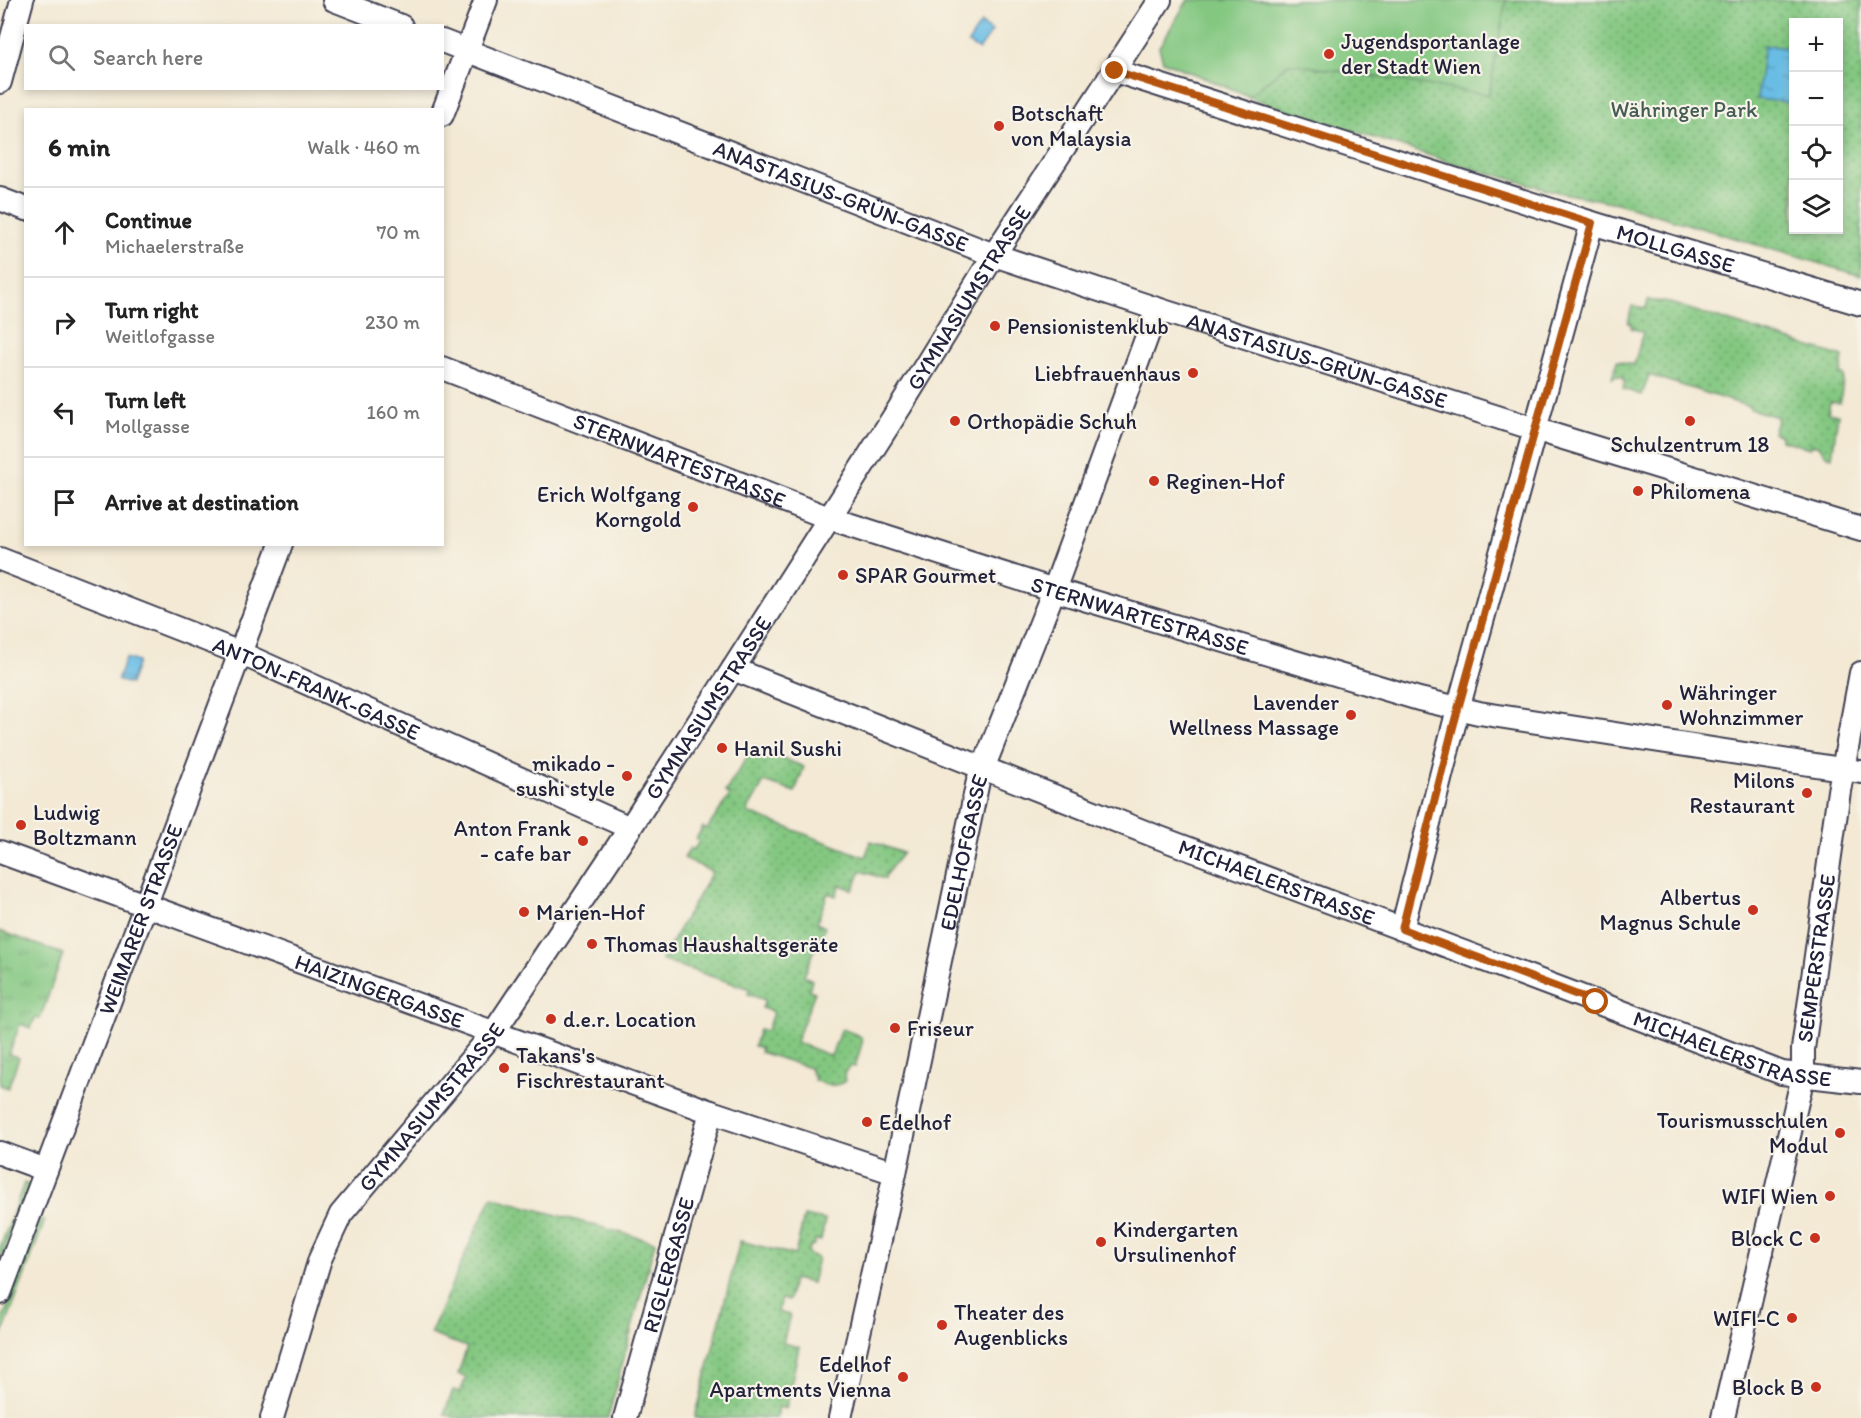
<!DOCTYPE html>
<meta charset="utf-8">
<style>
:root{--surface:#fff;--page:#f6f6f6;--text:#222;--muted:#767676;--line:#e0e0e0}
body{margin:0;font-family:Itim,sans-serif;background:var(--page);color:var(--text)}
.controls{position:absolute;right:18px;top:18px;display:grid;overflow:hidden;border-radius:0px;box-shadow:0 3px 9px #0003}
.controls button{width:54px;height:54px;display:grid;place-items:center;padding:0;border:0;border-bottom:2px solid var(--line);background:var(--surface);color:var(--text);font:30px sans-serif}
.stop{position:absolute;width:18px;height:18px;margin:-14px;border:4px solid #b45309;border-radius:50%;background:#fff}
.stop.end{background:#b45309;border-color:#fff;box-shadow:0 2px 6px #0008}
.list{margin:0;padding:0;list-style:none}
h2{display:flex;justify-content:space-between;align-items:center;height:78px;margin:0;padding:0 24px;font-size:26px}
h2 small{font-size:20px;font-weight:400;color:var(--muted)}
.list li{display:grid;grid-template-columns:39px 1fr auto;gap:18px;align-items:center;box-sizing:border-box;height:90px;padding:0 24px;border-top:2px solid var(--line)}
.list b{display:block;font-size:22px;white-space:nowrap}
.list p{margin:0;font-size:20px;white-space:nowrap;color:var(--muted)}
.list em{font-size:20px;font-style:normal;color:var(--muted)}
.icon{flex:none;width:33px;height:33px;fill:none;stroke:currentColor;stroke-width:2;stroke-linecap:round;stroke-linejoin:round}
.map{position:relative;flex:none;width:1861px;height:1418px;overflow:hidden}
.search{position:absolute;background:var(--surface);box-shadow:0 3px 9px #0003;left:24px;top:24px;width:420px;height:66px;display:flex;align-items:center;gap:15px;box-sizing:border-box;padding:0 21px;border-radius:0px;color:var(--muted);font-size:22px}
.panel{position:absolute;background:var(--surface);box-shadow:0 3px 9px #0003;left:24px;top:108px;width:420px;height:438px;border-radius:0px}
.map>svg:first-child{display:block}
.grass{fill:url(#grass-tufts);stroke:#52745e;stroke-width:1.5}
.park{fill:url(#park-dots);stroke:#52745e;stroke-width:1.5;fill-rule:evenodd}
.pitch{fill:#83c781;stroke:#52745e;stroke-width:1.5}
.water{fill:url(#water-ripples);stroke:#467090;stroke-width:1.5}
.lines{fill:none;stroke-linecap:round;stroke-linejoin:round}
.minor-casing{stroke:#414052;stroke-width:26}
.minor{stroke:#fff;stroke-width:22}
.route{stroke:#b45309;stroke-width:8}
.poi-dot{fill:#c8321e;stroke:#f7f3e8;stroke-width:2}
.labels{text-anchor:middle;dominant-baseline:central;stroke-width:4.5;stroke-linejoin:round;paint-order:stroke}
.poi-label{font-size:22px;fill:#22223b;stroke:#f7f3e8;text-anchor:start}
.park-label{font-size:22px;fill:#445c54;stroke:#f7f3e8}
.street-label{font-size:22px;fill:#22223b;stroke:#f7f3e8}
</style>
<div class="map">
<svg width="1861" height="1418" viewBox="0 0 1861 1418">
<defs>
<pattern id="grass-tufts" width="24" height="20" patternUnits="userSpaceOnUse" patternTransform="scale(1.5)"><rect width="24" height="20" fill="#83c781"/><path d="M3 7l-1-3M5 7V3M7 7l1-3M15 17l-1-3M17 17v-4M19 17l1-3" fill="none" stroke="#6ba16b"/></pattern>
<pattern id="park-dots" width="8" height="8" patternUnits="userSpaceOnUse" patternTransform="scale(1.5)"><rect width="8" height="8" fill="#83c781"/><path d="M2 2h.1M6 6h.1" fill="none" stroke="#6ba16b" stroke-width="1.8" stroke-linecap="round"/></pattern>
<pattern id="water-ripples" width="26" height="14" patternUnits="userSpaceOnUse" patternTransform="scale(1.5)"><rect width="26" height="14" fill="#69bde5"/><path d="M2 4q2-2 4 0t4 0M15 11q2-2 4 0t4 0" fill="none" stroke="#5699bb"/></pattern>
</defs>
<rect width="100%" height="100%" fill="#f7f3e8"/>
<filter id="ink" filterUnits="userSpaceOnUse"><feTurbulence type="fractalNoise" baseFrequency=".0167" numOctaves="2"/><feDisplacementMap in="SourceGraphic" scale="12" xChannelSelector="R" yChannelSelector="G"/><feConvolveMatrix kernelMatrix="1 2 1 2 8 2 1 2 1" color-interpolation-filters="sRGB"/></filter>
<filter id="wash" filterUnits="userSpaceOnUse"><feTurbulence type="fractalNoise" baseFrequency=".008" numOctaves="4" result="noise"/><feDisplacementMap in="SourceGraphic" scale="24" xChannelSelector="R" yChannelSelector="G"/><feGaussianBlur stdDeviation="1.35" result="paint"/><feColorMatrix in="noise" values="0 0 0 0 0 0 0 0 0 0 0 0 0 0 0 0 0 1.4 0 .05"/><feComposite in="paint" operator="in"/></filter>
<g filter="url(#wash)">
<rect width="100%" height="100%" fill="#f3e9d4"/>
<g class="grass">
<polygon points="0,931 63,954 40,1019 35,1018 31,1028 20,1024 9,1054 19,1058 8,1088 0,1085"/>
<polygon points="24,1183 29,1185 0,1263 0,1248"/>
<polygon points="40,1219 45,1220 2,1336 0,1335 0,1326"/>
</g>
<g class="park">
<path d="M1188 0H1861V276L1617 203 1561 193 1459 165 1256 100 1163 61 1159 47ZM1794 22H1838V230H1794Z"/>
<polygon points="1648,300 1670,303 1843,357 1841,374 1844,375 1840,403 1830,402 1828,413 1838,415 1832,457 1826,455 1819,446 1811,444 1810,448 1781,440 1781,436 1773,433 1778,417 1750,409 1750,407 1649,375 1642,395 1623,389 1625,382 1622,377 1616,376 1612,378 1617,361 1634,365 1643,332 1631,328 1632,325 1628,323 1632,306 1646,308"/>
<path d="M754 746 804 767 795 792 764 782 747 812 865 857 871 841 903 853 886 874 885 879 861 871 853 890 840 885 836 896 828 893 817 923 825 927 821 936 828 939 824 949 816 947 804 976 812 980 809 990 815 992 796 1042 831 1056 840 1031 843 1029 860 1036 863 1040 855 1067 851 1066C845 1071 843 1074 845 1081 834 1089 825 1084 814 1080L815 1076 812 1075 810 1068 760 1052 761 1048 754 1046 759 1029 767 1031 773 1012 762 1008 765 1000 748 994 750 989 661 960 712 872 684 858 690 848 693 850 699 842 696 839 703 827 707 829 730 795 725 792Z"/>
<polygon points="492,1197 655,1242 608,1418 456,1418 444,1414 453,1390 460,1392 466,1378 458,1374 467,1347 430,1334 474,1234"/>
<polygon points="804,1216 825,1220 821,1241 815,1240 814,1245 811,1246 808,1250 809,1255 818,1258 812,1283 793,1279 789,1300 781,1299 778,1312 790,1315 783,1343 799,1347 786,1409 778,1407 776,1418 695,1418 740,1241 795,1255"/>
</g>
<polygon class="pitch" points="1188,0 1506,0 1489,95 1289,63 1249,96 1163,61 1159,47"/>
<g class="water">
<polygon points="981,23 992,31 979,50 968,43"/>
<polygon points="1764,45 1793,49 1793,103 1757,99"/>
<polygon points="126,658 138,662 130,684 117,680"/>
</g>
</g>
<g filter="url(#ink)">
<g class="lines">
<defs>
<g id="minor">
<polyline points="334,0 401,26"/>
<path id="s1" d="M442 41 994 255 1157 309 1557 436 1861 529"/>
<path id="s2" d="M1115 71 1592 223 1861 304"/>
<polyline points="0,82 22,0"/>
<polyline points="442,115 486,0"/>
<polyline points="0,199 26,209"/>
<path id="s3" d="M442 368 829 518 1054 590 1419 699 1479 713 1861 772"/>
<path id="s4" d="M0 559 240 653 630 828"/>
<path id="s5" d="M733 669 1155 836 1596 1002 1782 1073 1861 1082"/>
<path id="s6" d="M0 852 711 1112 895 1173"/>
<polyline points="1402,929 1458,709 1592,223"/>
<polyline points="0,1153 46,1170"/>
<path id="s7" d="M0 1293 281 544"/>
<path id="s8" d="M272 1418 320 1259 341 1214 494 1032 630 828 733 669 900 407 994 255 1160 0"/>
<path id="s9" d="M625 1418 711 1112"/>
<path id="s10" d="M840 1418 895 1173 978 781 1054 590 1157 309"/>
<path id="s11" d="M1723 1418 1803 1076V1049L1839 791 1861 673"/>
</g>
</defs>
<use href="#minor" class="minor-casing"/>
<use href="#minor" class="minor"/>
</g>
</g>
<g class="lines" filter="url(#ink)">
<polyline class="route" points="1115,71 1592,223 1453,727 1402,929 1596,1002"/>
</g>
<g class="poi-dot">
<circle cx="1329" cy="54" r="6"/>
<circle cx="999" cy="126" r="6"/>
<circle cx="995" cy="326" r="6"/>
<circle cx="1193" cy="373" r="6"/>
<circle cx="955" cy="421" r="6"/>
<circle cx="1690" cy="421" r="6"/>
<circle cx="1154" cy="481" r="6"/>
<circle cx="1638" cy="491" r="6"/>
<circle cx="693" cy="507" r="6"/>
<circle cx="843" cy="575" r="6"/>
<circle cx="1667" cy="705" r="6"/>
<circle cx="1351" cy="715" r="6"/>
<circle cx="722" cy="748" r="6"/>
<circle cx="627" cy="776" r="6"/>
<circle cx="1807" cy="793" r="6"/>
<circle cx="21" cy="825" r="6"/>
<circle cx="583" cy="841" r="6"/>
<circle cx="1753" cy="910" r="6"/>
<circle cx="524" cy="912" r="6"/>
<circle cx="592" cy="944" r="6"/>
<circle cx="551" cy="1019" r="6"/>
<circle cx="895" cy="1028" r="6"/>
<circle cx="504" cy="1068" r="6"/>
<circle cx="867" cy="1122" r="6"/>
<circle cx="1840" cy="1133" r="6"/>
<circle cx="1830" cy="1196" r="6"/>
<circle cx="1815" cy="1238" r="6"/>
<circle cx="1101" cy="1242" r="6"/>
<circle cx="1792" cy="1318" r="6"/>
<circle cx="942" cy="1325" r="6"/>
<circle cx="903" cy="1377" r="6"/>
<circle cx="1816" cy="1387" r="6"/>
</g>
<g class="labels">
<g class="poi-label">
<text x="1341" y="41">Jugendsportanlage<tspan x="1341" dy="25">der Stadt Wien</tspan></text>
<text x="1011" y="113">Botschaft<tspan x="1011" dy="25">von Malaysia</tspan></text>
<text x="1007" y="326">Pensionistenklub</text>
<text x="1181" y="373" text-anchor="end">Liebfrauenhaus</text>
<text x="967" y="421">Orthopädie Schuh</text>
<text x="1690" y="444" text-anchor="middle">Schulzentrum 18</text>
<text x="1166" y="481">Reginen-Hof</text>
<text x="1650" y="491">Philomena</text>
<text x="681" y="494" text-anchor="end">Erich Wolfgang<tspan x="681" dy="25">Korngold</tspan></text>
<text x="855" y="575">SPAR Gourmet</text>
<text x="1679" y="692">Währinger<tspan x="1679" dy="25">Wohnzimmer</tspan></text>
<text x="1339" y="702" text-anchor="end">Lavender<tspan x="1339" dy="25">Wellness Massage</tspan></text>
<text x="734" y="748">Hanil Sushi</text>
<text x="615" y="763" text-anchor="end">mikado -<tspan x="615" dy="25">sushi style</tspan></text>
<text x="1795" y="780" text-anchor="end">Milons<tspan x="1795" dy="25">Restaurant</tspan></text>
<text x="33" y="812">Ludwig<tspan x="33" dy="25">Boltzmann</tspan></text>
<text x="571" y="828" text-anchor="end">Anton Frank<tspan x="571" dy="25">- cafe bar</tspan></text>
<text x="1741" y="897" text-anchor="end">Albertus<tspan x="1741" dy="25">Magnus Schule</tspan></text>
<text x="536" y="912">Marien-Hof</text>
<text x="604" y="944">Thomas Haushaltsgeräte</text>
<text x="563" y="1019">d.e.r. Location</text>
<text x="907" y="1028">Friseur</text>
<text x="516" y="1055">Takans's<tspan x="516" dy="25">Fischrestaurant</tspan></text>
<text x="1828" y="1120" text-anchor="end">Tourismusschulen<tspan x="1828" dy="25">Modul</tspan></text>
<text x="879" y="1122">Edelhof</text>
<text x="1818" y="1196" text-anchor="end">WIFI Wien</text>
<text x="1113" y="1229">Kindergarten<tspan x="1113" dy="25">Ursulinenhof</tspan></text>
<text x="1803" y="1238" text-anchor="end">Block C</text>
<text x="954" y="1312">Theater des<tspan x="954" dy="25">Augenblicks</tspan></text>
<text x="1780" y="1318" text-anchor="end">WIFI-C</text>
<text x="891" y="1364" text-anchor="end">Edelhof<tspan x="891" dy="25">Apartments Vienna</tspan></text>
<text x="1804" y="1387" text-anchor="end">Block B</text>
</g>
<g class="park-label">
<text x="1684" y="109">Währinger Park</text>
</g>
<g class="street-label">
<text stroke="none"><textPath href="#s1" startOffset="428">ANASTASIUS-GRÜN-GASSE</textPath></text>
<text stroke="none"><textPath href="#s2" startOffset="588">MOLLGASSE</textPath></text>
<text stroke="none"><textPath href="#s8" startOffset="1328">GYMNASIUMSTRASSE</textPath></text>
<text stroke="none"><textPath href="#s1" startOffset="932">ANASTASIUS-GRÜN-GASSE</textPath></text>
<text stroke="none"><textPath href="#s3" startOffset="255">STERNWARTESTRASSE</textPath></text>
<text stroke="none"><textPath href="#s3" startOffset="741">STERNWARTESTRASSE</textPath></text>
<text stroke="none"><textPath href="#s4" startOffset="342">ANTON-FRANK-GASSE</textPath></text>
<text stroke="none"><textPath href="#s8" startOffset="842">GYMNASIUMSTRASSE</textPath></text>
<text stroke="none"><textPath href="#s10" startOffset="579">EDELHOFGASSE</textPath></text>
<text stroke="none"><textPath href="#s5" startOffset="584">MICHAELERSTRASSE</textPath></text>
<text stroke="none"><textPath href="#s7" startOffset="399">WEIMARER STRASSE</textPath></text>
<text stroke="none"><textPath href="#s11" startOffset="470">SEMPERSTRASSE</textPath></text>
<text stroke="none"><textPath href="#s6" startOffset="404">HAIZINGERGASSE</textPath></text>
<text stroke="none"><textPath href="#s5" startOffset="1070">MICHAELERSTRASSE</textPath></text>
<text stroke="none"><textPath href="#s8" startOffset="356">GYMNASIUMSTRASSE</textPath></text>
<text stroke="none"><textPath href="#s9" startOffset="159">RIGLERGASSE</textPath></text>
</g>
</g>
</svg>
<div class="controls">
<button>+</button>
<button>−</button>
<button><svg class="icon" aria-label="locate" viewBox="0 0 24 24"><circle cx="12" cy="12" r="6"/><path d="M12 2v4M12 18v4M2 12h4M18 12h4"/></svg></button>
<button><svg class="icon" aria-label="layers" viewBox="0 0 24 24"><path d="M12 4l9 5-9 5-9-5zM3 14l9 5 9-5"/></svg></button>
</div>
<div class="stop" style="left:1596px;top:1002px"></div>
<div class="stop end" style="left:1115px;top:71px"></div>
<div class="search"><svg class="icon" aria-label="search" viewBox="0 0 24 24"><circle cx="10" cy="10" r="6"/><path d="M15 15l6 6"/></svg>Search here</div>
<section class="panel">
<h2>6 min<small>Walk · 460 m</small></h2>
<ul class="list">
<li><svg class="icon" aria-label="ahead" viewBox="0 0 24 24"><path d="M12 20V5M6 11l6-6 6 6"/></svg><div><b>Continue</b><p>Michaelerstraße</p></div><em>70 m</em></li>
<li><svg class="icon" aria-label="right" viewBox="0 0 24 24"><path d="M7 20v-9h11M14 6l5 5-5 5"/></svg><div><b>Turn right</b><p>Weitlofgasse</p></div><em>230 m</em></li>
<li><svg class="icon" aria-label="left" viewBox="0 0 24 24"><path d="M17 20v-9H6M10 6l-5 5 5 5"/></svg><div><b>Turn left</b><p>Mollgasse</p></div><em>160 m</em></li>
<li><svg class="icon" aria-label="arrive" viewBox="0 0 24 24"><path d="M6 21V4h12l-3 4 3 4H6"/></svg><div><b>Arrive at destination</b></div></li>
</ul>
</section>
</div>
